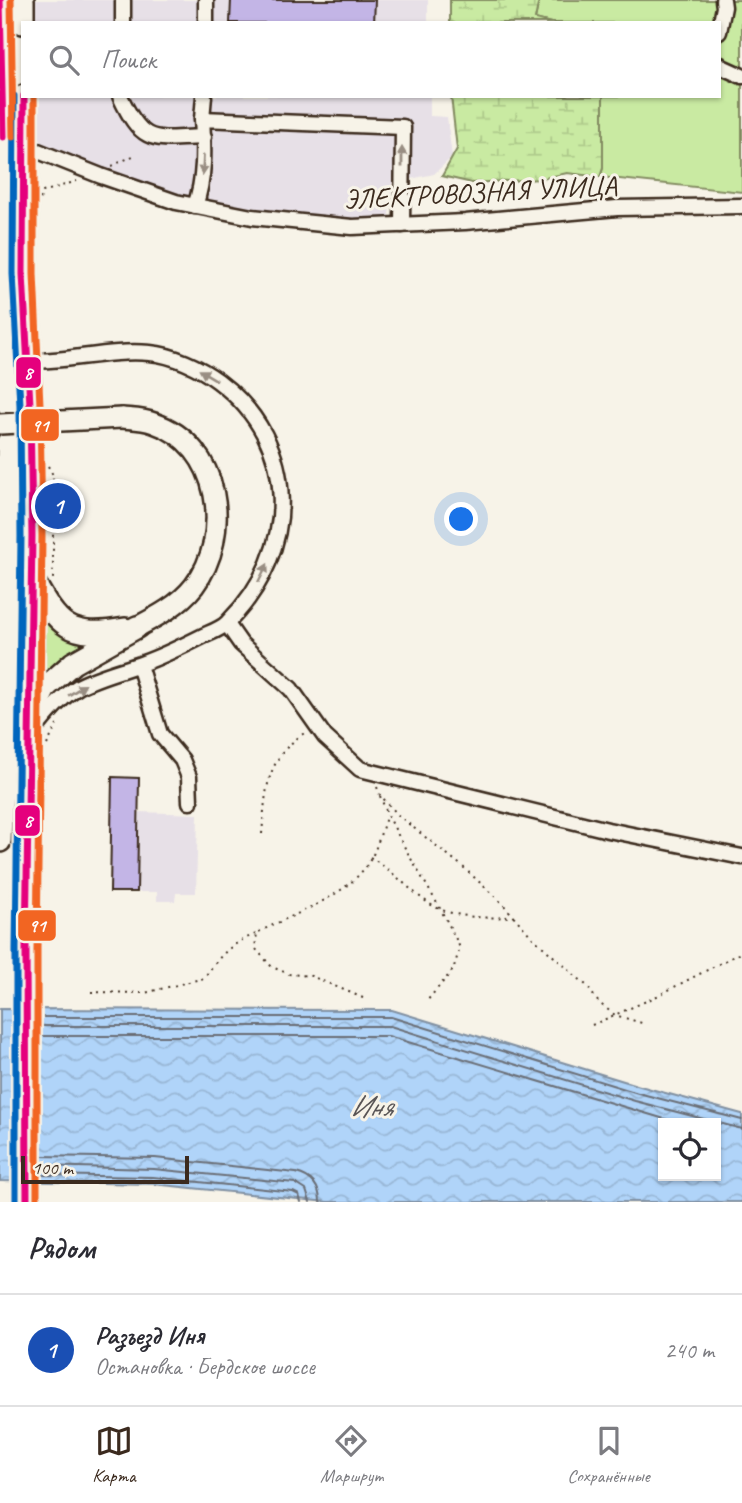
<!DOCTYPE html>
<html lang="ru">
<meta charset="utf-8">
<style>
:root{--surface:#fff;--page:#f7f7f7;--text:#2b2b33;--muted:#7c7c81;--line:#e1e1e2;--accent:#3b2a1e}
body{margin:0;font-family:Caveat,sans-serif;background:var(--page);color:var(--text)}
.controls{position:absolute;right:21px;bottom:21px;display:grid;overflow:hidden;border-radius:0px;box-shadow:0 2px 5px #0004}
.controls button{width:63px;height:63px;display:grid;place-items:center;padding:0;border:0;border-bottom:2px solid var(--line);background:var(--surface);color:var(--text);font:35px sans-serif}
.scale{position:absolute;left:21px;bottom:18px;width:168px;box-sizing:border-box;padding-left:7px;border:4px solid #3b2a1e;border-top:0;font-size:19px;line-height:24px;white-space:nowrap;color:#3b2a1e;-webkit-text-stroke:5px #f7f3e8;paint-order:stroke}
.you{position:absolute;left:462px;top:520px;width:24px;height:24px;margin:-18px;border:5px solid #fff;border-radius:50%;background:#1a73e8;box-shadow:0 0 0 10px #1a73e833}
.badge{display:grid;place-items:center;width:46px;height:46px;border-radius:50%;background:var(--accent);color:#fff;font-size:23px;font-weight:700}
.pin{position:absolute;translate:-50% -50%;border:4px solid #fff;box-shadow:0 2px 7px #0006}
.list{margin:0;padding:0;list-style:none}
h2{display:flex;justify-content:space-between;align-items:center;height:91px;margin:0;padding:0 28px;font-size:30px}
h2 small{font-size:23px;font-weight:400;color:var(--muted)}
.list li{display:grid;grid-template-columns:46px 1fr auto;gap:21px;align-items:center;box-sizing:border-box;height:112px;padding:0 28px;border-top:2px solid var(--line)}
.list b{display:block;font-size:26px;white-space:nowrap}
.list p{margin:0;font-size:23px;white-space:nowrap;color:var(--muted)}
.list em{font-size:23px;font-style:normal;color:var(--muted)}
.icon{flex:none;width:38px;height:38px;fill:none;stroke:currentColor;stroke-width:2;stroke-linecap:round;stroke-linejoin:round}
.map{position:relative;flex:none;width:742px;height:1202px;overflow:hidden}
.search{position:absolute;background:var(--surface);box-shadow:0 2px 5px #0004;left:21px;right:21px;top:21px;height:77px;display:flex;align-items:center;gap:18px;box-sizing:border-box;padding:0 24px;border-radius:0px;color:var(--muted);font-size:26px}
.sheet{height:203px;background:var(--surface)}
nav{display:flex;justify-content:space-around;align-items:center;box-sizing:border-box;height:98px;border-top:2px solid var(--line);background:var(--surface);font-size:19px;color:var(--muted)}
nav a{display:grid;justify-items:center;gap:4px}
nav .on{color:var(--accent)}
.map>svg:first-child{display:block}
.built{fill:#e7e0e7}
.green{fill:#c9eaa2;stroke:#828a60;stroke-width:2}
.wetland{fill:url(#wetland-marsh);stroke:#828a60;stroke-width:2}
.water{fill:url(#water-waves);stroke:#8190a1;stroke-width:2;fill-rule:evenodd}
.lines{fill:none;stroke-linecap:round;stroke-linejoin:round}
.shore{stroke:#6a6e76;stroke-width:2}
.building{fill:#c3b5e6;stroke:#3b2a1e;stroke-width:2}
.minor-casing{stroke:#3b2a1e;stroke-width:19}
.major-casing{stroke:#3b2a1e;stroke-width:24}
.highway-casing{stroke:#3b2a1e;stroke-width:26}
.path{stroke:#3b2a1e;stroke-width:2;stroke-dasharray:2 5;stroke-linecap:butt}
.minor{stroke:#f7f3e8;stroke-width:14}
.major{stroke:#f7f3e8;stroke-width:19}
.highway{stroke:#f7f3e8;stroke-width:21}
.major-bridge-casing{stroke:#3b2a1e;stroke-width:24;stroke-linecap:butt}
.major-bridge{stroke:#f7f3e8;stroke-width:19}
.bus-1-casing{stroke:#f7f3e8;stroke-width:12}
.bus-2-casing{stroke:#f7f3e8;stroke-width:12}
.bus-3-casing{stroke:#f7f3e8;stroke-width:12}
.bus-1{stroke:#e5007d;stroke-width:7}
.bus-2{stroke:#0065bd;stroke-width:7}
.bus-3{stroke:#f26522;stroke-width:7}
.oneway{fill:#998e83}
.labels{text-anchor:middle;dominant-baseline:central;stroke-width:6;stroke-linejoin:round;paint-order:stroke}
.street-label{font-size:28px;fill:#3b2a1e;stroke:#f7f3e8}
.water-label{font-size:30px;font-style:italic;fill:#585455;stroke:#f7f3e8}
.line-badge{stroke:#f7f3e8;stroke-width:2.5}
.badge-label{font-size:19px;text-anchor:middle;font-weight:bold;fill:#fff}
</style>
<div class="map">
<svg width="742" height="1202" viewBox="0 0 742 1202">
<defs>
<pattern id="wetland-marsh" width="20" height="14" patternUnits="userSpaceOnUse" patternTransform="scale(1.75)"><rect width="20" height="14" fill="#c9eaa2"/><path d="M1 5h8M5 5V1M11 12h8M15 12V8" fill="none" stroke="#aec98b"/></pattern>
<pattern id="water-waves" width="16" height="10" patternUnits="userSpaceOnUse" patternTransform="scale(1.75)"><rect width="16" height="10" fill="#b0d4f9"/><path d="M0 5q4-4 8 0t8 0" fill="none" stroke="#98b6d5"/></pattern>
</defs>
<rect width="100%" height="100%" fill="#f7f3e8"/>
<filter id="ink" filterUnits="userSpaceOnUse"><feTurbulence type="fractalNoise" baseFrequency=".0143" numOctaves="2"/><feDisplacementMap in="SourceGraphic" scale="14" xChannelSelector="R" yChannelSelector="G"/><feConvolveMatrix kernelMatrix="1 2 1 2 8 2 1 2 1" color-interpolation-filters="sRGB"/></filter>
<g filter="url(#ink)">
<g class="built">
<rect x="26" y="0" width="402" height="23"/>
<polygon points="28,96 430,96 430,116 447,117 452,157 434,174 392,183 388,225 226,214 29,147"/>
<polygon points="112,777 139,778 138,812 198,814 196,893 176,893 175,901 157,901 157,892 110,892"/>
</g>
<g class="green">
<polygon points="539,0 742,0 742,192 600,177 603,168 603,96 719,96 719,23 551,23 535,19"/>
<polygon points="46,620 53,628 89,647 58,663 45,673"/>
</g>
<g class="wetland">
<polygon points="450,0 539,0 535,19 551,23 450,23"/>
<polygon points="451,96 603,96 603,168 600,177 567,173 541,179 472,183 442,176 457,149"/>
</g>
<path class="water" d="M0 1009 392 1010 640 1086 742 1114V1202H327L153 1184 0 1181ZM663 1123H716V1176H663Z"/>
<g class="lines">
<g class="shore">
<polyline points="39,1017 391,1017 638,1093 742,1120"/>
<polyline points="39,1026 390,1026 635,1101 742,1129"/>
<polyline points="39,1036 388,1036 678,1123"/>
<path d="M39 1156 155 1158 296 1173C312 1177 320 1186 320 1202"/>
<polyline points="39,1166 154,1169 295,1183 306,1190 310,1202"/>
<polyline points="39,1175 153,1177 293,1192 299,1195 301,1202"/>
</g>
</g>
<g class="building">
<polygon points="231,0 375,0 374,23 230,23"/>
<polygon points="112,777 139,778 137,892 110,892"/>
</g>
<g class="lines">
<defs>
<g id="minor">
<polyline points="123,23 123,0"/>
<polyline points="206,23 206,0"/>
<polyline points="719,32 724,7 723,0"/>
<polyline points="719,64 720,66 742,76"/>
<path d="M120 96C143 146 153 139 204 137"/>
<polyline points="202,119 204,96"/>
<polyline points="23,145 101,176 176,202 252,217 352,227 465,222 617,208 742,206"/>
<path d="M195 206C205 178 204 149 202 119L403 127 402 225"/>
<path d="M28 361C68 362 111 349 150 353 173 355 199 367 218 381 301 443 299 551 228 622 222 629 209 633 201 637 181 647 163 656 143 663 121 671 98 676 78 687 58 699 44 719 29 736"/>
<polyline points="227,624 241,644 291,689 325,737 360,769 608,830 742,857"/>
<polyline points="139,665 160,734 182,760 189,777 190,802"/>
</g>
<path id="major" d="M122 418C133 419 144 419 154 423 221 445 233 535 194 586 179 605 158 616 137 627"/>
<g id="highway">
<polyline points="0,0 4,326 8,405"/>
<polyline points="23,0 23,23"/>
<polyline points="24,96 23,274 30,405"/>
<path d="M33 580C59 627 69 639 125 629"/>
<polyline points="32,714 46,687 73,663 137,627"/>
<polyline points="0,841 4,726 8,442"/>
<polyline points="27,1202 26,949 32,578 31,441"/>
</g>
</defs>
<use href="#minor" class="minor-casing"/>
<use href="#major" class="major-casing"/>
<use href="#highway" class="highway-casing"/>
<g class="path">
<polyline points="112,166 137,154"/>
<polyline points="40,199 43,192 77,181"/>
<polyline points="48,466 53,475 53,582"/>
<polyline points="47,745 57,725"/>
<polyline points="377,787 380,795 400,817 462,866 502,903 533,938 586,985 599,1003 615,1015 645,1024"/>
<path d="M380 796C401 850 437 896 460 948L453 970 426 1002"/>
<path d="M262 834C266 790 265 758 306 732"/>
<path d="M370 857C392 870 407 888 427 902 446 917 489 920 512 916"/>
<path d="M91 992 145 993 204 978C220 955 230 944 256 934"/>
<path d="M363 998 311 976 289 974 272 967 255 948 257 933C292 914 343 899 367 865 377 851 381 830 387 815"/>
<polyline points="592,1025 653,998 742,952"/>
</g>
<use href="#minor" class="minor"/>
<use href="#major" class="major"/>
<use href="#highway" class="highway"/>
<defs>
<polyline id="major-bridge" points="0,424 122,418"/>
</defs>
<use href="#major-bridge" class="major-bridge-casing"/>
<use href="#major-bridge" class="major-bridge"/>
<defs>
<g id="bus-1">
<polyline points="0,0 3,137"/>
<polyline points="24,96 23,274 30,405 32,536 26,949 27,1202"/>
</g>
<polyline id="bus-2" points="14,96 13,274 20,405 21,536 16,949 16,1202"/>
<g id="bus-3">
<polyline points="11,0 13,137"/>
<polyline points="34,96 34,274 40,405 42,536 37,949 37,1202"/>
</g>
</defs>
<use href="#bus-1" class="bus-1-casing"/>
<use href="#bus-2" class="bus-2-casing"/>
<use href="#bus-3" class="bus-3-casing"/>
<use href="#bus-1" class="bus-1"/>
<use href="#bus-2" class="bus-2"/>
<use href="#bus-3" class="bus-3"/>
</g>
<defs><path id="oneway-solid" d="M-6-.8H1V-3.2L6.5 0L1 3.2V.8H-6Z" transform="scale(1.75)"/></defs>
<g class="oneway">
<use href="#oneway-solid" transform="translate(402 157) rotate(-90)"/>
<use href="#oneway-solid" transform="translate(203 165) rotate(93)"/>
<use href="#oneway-solid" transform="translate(208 375) rotate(-149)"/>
<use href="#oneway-solid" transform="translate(263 573) rotate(-63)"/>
<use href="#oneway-solid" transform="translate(77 690) rotate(-32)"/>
</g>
</g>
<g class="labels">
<g class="street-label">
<text transform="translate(480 192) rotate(-3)">ЭЛЕКТРОВОЗНАЯ УЛИЦА</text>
</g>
<g class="water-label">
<text x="371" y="1106">Иня</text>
</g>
</g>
<g class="line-badge">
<rect x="15" y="356" width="27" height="33" rx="7" fill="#e5007d"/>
<rect x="20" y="408" width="40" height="34" rx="7" fill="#f26522"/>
<rect x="14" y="804" width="27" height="33" rx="7" fill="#e5007d"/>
<rect x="17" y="909" width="40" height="33" rx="7" fill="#f26522"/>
</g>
<g class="badge-label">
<text x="28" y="379">8</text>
<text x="40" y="432">91</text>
<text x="28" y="827">8</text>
<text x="37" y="932">91</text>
</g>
</svg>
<div class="controls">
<button><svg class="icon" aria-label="locate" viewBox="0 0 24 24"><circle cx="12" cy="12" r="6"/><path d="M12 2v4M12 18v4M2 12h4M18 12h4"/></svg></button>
</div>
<div class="scale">100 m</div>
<div class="you"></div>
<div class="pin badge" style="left:58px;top:506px;background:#1a4fb4">1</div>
<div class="search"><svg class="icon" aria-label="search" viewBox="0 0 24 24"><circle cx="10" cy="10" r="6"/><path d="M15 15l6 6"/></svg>Поиск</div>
</div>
<section class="sheet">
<h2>Рядом<small></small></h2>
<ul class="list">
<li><span class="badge" style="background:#1a4fb4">1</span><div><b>Разъезд Иня</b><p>Остановка · Бердское шоссе</p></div><em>240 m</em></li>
</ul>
</section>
<nav>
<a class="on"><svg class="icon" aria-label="map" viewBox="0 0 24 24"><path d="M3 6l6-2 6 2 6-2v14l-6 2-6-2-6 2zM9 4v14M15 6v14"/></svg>Карта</a>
<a><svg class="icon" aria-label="directions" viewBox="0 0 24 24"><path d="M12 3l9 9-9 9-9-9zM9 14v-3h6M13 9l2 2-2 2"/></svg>Маршрут</a>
<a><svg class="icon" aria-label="saved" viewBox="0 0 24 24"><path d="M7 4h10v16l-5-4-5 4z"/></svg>Сохранённые</a>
</nav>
